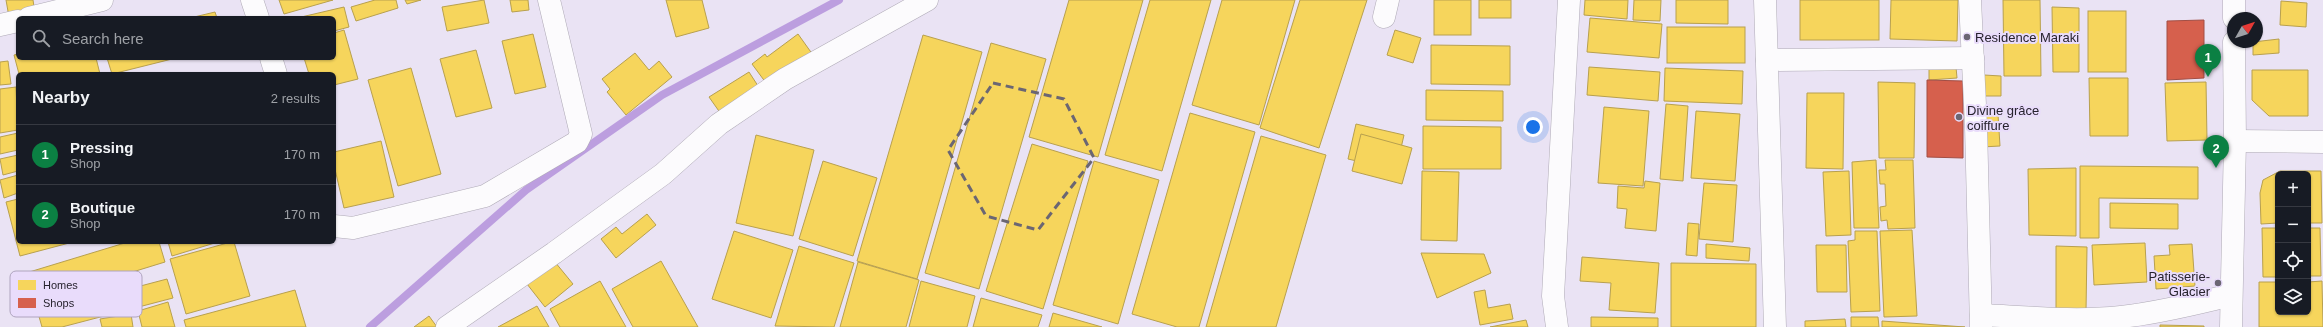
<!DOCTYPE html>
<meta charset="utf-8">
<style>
:root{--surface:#171b24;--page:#242831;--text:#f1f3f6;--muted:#9ea1a6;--line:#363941;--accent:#0b8043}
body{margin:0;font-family:Helvetica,sans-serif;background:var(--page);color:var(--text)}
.controls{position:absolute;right:12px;bottom:12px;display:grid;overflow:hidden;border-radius:6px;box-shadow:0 1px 3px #0004}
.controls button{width:36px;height:36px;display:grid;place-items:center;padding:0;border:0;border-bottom:1px solid var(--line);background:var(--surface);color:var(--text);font:20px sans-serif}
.compass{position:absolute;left:2227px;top:12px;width:36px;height:36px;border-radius:50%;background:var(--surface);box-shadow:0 1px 3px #0004;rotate:51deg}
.you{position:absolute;left:1533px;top:127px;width:14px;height:14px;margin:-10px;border:3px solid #fff;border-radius:50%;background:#1a73e8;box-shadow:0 0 0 6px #1a73e833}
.badge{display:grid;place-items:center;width:26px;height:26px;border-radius:50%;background:var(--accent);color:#fff;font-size:13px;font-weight:700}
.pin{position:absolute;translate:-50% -33px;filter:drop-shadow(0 1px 2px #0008)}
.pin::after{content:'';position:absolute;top:21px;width:14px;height:12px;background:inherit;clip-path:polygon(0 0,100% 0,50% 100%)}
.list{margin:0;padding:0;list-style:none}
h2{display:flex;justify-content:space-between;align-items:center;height:52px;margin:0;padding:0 16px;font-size:17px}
h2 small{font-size:13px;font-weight:400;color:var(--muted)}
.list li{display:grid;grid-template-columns:26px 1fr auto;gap:12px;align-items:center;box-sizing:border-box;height:60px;padding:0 16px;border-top:1px solid var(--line)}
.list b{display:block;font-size:15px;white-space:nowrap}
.list p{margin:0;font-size:13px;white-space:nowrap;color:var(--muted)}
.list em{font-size:13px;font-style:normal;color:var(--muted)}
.icon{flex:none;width:22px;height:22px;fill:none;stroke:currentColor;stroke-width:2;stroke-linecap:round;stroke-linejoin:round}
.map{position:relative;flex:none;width:2323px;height:327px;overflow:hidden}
.search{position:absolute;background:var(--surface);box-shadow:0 1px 3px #0004;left:16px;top:16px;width:320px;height:44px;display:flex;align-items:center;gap:10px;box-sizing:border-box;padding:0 14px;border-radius:6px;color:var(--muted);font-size:15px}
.panel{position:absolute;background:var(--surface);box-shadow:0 1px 3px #0004;left:16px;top:72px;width:320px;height:172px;border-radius:6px}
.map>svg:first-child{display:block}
.homes{fill:#f6d55c;stroke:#b8a04e}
.shops{fill:#d6604d;stroke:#a24e44}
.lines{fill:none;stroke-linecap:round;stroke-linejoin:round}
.stream{stroke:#bc9edf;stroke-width:8}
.minor-casing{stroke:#afaab6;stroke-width:23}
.minor{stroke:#fcfbfd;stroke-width:22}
.marked{fill:none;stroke:#6b6673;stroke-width:3;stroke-dasharray:8 5;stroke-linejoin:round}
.poi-dot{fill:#6b6673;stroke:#e9dcfb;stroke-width:1.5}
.labels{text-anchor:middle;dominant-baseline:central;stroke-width:4;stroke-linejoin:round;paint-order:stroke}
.poi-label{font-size:13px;fill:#27232e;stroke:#e9dcfb;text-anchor:start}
.key{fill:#e9dcfb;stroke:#afa4be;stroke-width:1}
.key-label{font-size:11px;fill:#27232e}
</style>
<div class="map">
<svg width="2323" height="327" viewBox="0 0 2323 327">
<rect width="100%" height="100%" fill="#eae3f4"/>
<g class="homes">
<polygon points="6,0 33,0 35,13 9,17"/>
<polygon points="279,0 333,0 284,14"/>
<polygon points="375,0 396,0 398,8 356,21 351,7"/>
<polygon points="405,0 421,0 407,4"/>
<polygon points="484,0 489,23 447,31 442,7"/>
<polygon points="510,0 528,0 529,10 512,12"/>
<polygon points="666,0 702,0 709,28 676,37"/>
<polygon points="1069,0 1143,0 1098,157 1029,137"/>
<polygon points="1150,0 1211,0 1162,171 1105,155"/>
<polygon points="1222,0 1295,0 1259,125 1192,105"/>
<polygon points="1300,0 1367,0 1319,148 1260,128"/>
<rect x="1434" y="0" width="37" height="35"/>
<rect x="1479" y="0" width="32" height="18"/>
<polygon points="1585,0 1628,0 1627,19 1584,15"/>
<polygon points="1634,0 1661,0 1660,21 1633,20"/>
<polygon points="1676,0 1728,0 1728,24 1676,23"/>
<rect x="1800" y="0" width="79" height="40"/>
<polygon points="1891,0 1958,0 1957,41 1890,39"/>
<polygon points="2003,0 2040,0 2041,76 2004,76"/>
<polygon points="2281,1 2307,3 2306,27 2280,25"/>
<polygon points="344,7 349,27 334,31 334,18 297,18"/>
<polygon points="2052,7 2079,8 2079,72 2053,72"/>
<rect x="2088" y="11" width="38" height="61"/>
<polygon points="215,12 217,18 190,18"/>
<polygon points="1590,18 1662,24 1659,58 1587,52"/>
<rect x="1667" y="27" width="78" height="36"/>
<polygon points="344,30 358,79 334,85 334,74 309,74 304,58 334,58 334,33"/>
<polygon points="1395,30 1421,38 1413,63 1387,55"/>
<polygon points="533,34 546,87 515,94 502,41"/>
<polygon points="798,34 813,55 769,87 752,64 765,54 767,57"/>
<polygon points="923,35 982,52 917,279 857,261"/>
<polygon points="2279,39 2279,53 2253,55 2253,42"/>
<polygon points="991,43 1046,59 979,289 925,273"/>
<polygon points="1431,45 1510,46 1510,85 1431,84"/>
<polygon points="476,50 492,108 456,117 440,59"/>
<polygon points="635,53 649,70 659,61 672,77 626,115 607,92 610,89 602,79"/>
<polygon points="18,54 18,58 96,58 100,74 19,74 14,55"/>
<polygon points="107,58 176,58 112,74"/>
<polygon points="8,61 11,84 0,85 0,62"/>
<polygon points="1589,67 1660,72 1658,101 1587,95"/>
<polygon points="1956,67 1957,78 1929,80 1929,69"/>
<polygon points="411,68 441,174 398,186 368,80"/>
<polygon points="1665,68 1743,71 1742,104 1664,101"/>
<polygon points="2252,70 2308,70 2308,116 2269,116 2252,100"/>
<polygon points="749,72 760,89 721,114 709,97"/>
<polygon points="1984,75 2001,76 2001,96 1984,96"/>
<polygon points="2089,78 2128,78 2128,136 2090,136"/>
<polygon points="1878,82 1915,83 1914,158 1879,158"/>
<polygon points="2206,82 2207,140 2167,141 2165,83"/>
<polygon points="16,87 18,130 0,133 0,89"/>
<polygon points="1426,90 1503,91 1503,121 1426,120"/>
<polygon points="1807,93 1844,93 1843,169 1806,168"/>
<polygon points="1666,104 1688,106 1683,181 1660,179"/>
<polygon points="1604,107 1649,111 1643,186 1598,183"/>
<polygon points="1696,111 1740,114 1735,181 1691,178"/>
<polygon points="1190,113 1255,132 1199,327 1177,327 1132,314"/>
<polygon points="1981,114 1998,114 2000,146 1982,147"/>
<polygon points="1356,124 1404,135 1396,170 1348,159"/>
<polygon points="1423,126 1501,127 1501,169 1423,169"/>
<polygon points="18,133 18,150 0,154 0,137"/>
<polygon points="1361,134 1412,148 1402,184 1352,171"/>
<polygon points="756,135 814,150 793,236 736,223"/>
<polygon points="1261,136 1326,155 1276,327 1206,327"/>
<polygon points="381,141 394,197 344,208 334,165 334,152"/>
<polygon points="1032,144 1088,161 1043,309 986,291"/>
<polygon points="18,155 18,171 3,175 0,159"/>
<polygon points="1876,160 1879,228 1854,228 1852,162"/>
<polygon points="1885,160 1913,160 1915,228 1888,229 1887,220 1881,221 1880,207 1886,206 1885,184 1880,184 1879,170 1886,170"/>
<polygon points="823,161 877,178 853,256 799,239"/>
<polygon points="1094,161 1159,180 1118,324 1053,305"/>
<polygon points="2080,166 2198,167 2198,199 2099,198 2099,238 2080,238"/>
<polygon points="2076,168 2076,236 2029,235 2028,169"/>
<polygon points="1422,171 1459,172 1457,241 1421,240"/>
<polygon points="1849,171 1851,235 1826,236 1823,172"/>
<polygon points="2280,171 2321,171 2322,223 2308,223 2308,174 2278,174 2278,223 2261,224 2260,193 2263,180"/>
<polygon points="18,175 18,193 4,198 0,180"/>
<polygon points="1645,181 1660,183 1656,231 1625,228 1627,209 1617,208 1618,186 1644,188"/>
<polygon points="1704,183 1737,185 1733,242 1699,239"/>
<polygon points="18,199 18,242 73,242 20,256 6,202"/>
<polygon points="2110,203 2178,204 2178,229 2110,228"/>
<polygon points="647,214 656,225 616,258 601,239 616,227 622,234"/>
<polygon points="1688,223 1699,224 1697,256 1686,255"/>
<polygon points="2262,228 2278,228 2278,277 2263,277"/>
<polygon points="2308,228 2320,228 2321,276 2308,276"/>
<polygon points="1912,230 1917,316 1884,317 1880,231"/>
<polygon points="734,231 793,250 771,318 712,299"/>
<polygon points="1855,231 1877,231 1880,311 1851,312 1848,241 1855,240"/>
<polygon points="128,242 159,242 165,262 35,302 26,273"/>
<polygon points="168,242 218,242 172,256"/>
<polygon points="231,242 234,242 250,296 186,314 170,259"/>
<polygon points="2145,243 2147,282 2094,285 2092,245"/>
<polygon points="1706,244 1750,248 1749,261 1706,258"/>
<polygon points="2192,244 2195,286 2156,289 2154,256 2170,255 2169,245"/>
<polygon points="1816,245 1846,245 1847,292 1817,292"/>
<polygon points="799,246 854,263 834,327 775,326"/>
<polygon points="2056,246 2087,247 2086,311 2056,310"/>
<polygon points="1421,253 1484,254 1491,273 1437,298"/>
<polygon points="1582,257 1659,263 1655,313 1609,310 1611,283 1580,281"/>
<polygon points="661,261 698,327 633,327 612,289"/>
<polygon points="555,262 573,284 545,307 527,284"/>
<polygon points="858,262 919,280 906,327 840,327"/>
<polygon points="1671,263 1756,264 1756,327 1671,327"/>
<polygon points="167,279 173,298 62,327 42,327 38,313"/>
<polygon points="600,281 626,327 560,327 550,309"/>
<polygon points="921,281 975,296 967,327 909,327"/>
<polygon points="2322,281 2323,327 2259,327 2259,282 2278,282 2278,312 2308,312 2308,282"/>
<polygon points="295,290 306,327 186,327 184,320"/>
<polygon points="1485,290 1488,308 1510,304 1513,319 1480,325 1474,292"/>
<polygon points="981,298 1042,315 1038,327 973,327"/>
<polygon points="168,302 175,327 142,327 138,311"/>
<polygon points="537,306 549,327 498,327"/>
<polygon points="1053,313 1102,327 1049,327"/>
<polygon points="131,314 133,327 102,327 100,319"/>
<polygon points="429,316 437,327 414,327"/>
<polygon points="1591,317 1658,318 1658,327 1591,327"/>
<polygon points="1851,317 1878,317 1879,327 1851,327"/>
<polygon points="1845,319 1846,327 1805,327 1805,321"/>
<polygon points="1526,320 1528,327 1490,327"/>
<polygon points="1882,321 1965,327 1882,327"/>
<polygon points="2160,325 2204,326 2204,327 2160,327"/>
</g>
<g class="shops">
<polygon points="2204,20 2204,78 2167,80 2167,21"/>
<polygon points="1927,80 1963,81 1963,158 1927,157"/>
</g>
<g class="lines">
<polyline class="stream" points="370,327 526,190 662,95 839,0"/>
<defs>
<g id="minor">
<polyline points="252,0 258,18"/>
<polyline points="1765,0 1775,327"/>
<polyline points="1970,0 1976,126 1981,327"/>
<polyline points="2234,0 2234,18"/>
<polyline points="1384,17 1388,0"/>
<polyline points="29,18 102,0"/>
<polyline points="0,25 18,21"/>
<polyline points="271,58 276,74"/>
<polyline points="1767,60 1973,58"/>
<polyline points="2235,141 2323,142"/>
<polyline points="334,226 353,228 485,196 577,142 581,134 549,0"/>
<path d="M1981 315C2027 317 2075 322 2121 317 2158 313 2195 304 2231 295"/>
<polyline points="447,327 554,253 663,174 719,124 785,79 927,0"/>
<polyline points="1557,327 1553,296 1569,0"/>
<polyline points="2231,327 2235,141 2234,42"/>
</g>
</defs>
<use href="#minor" class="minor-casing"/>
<use href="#minor" class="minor"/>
</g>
<path class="marked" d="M993 83 1064 99 1094 158 1038 230 986 216 948 150Z"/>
<g class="poi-dot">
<circle cx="1967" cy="37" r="4"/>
<circle cx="1959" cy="117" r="4"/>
<circle cx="2218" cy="283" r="4"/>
</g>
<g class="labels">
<g class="poi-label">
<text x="1975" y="37">Residence Maraki</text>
<text x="1967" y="110">Divine grâce<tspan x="1967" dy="15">coiffure</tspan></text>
<text x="2210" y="276" text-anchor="end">Patisserie-<tspan x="2210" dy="15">Glacier</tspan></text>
</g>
</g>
<rect x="10" y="271" width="132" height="46" rx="6" class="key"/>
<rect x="18" y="280" width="18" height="10" fill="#f6d55c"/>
<rect x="18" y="298" width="18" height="10" fill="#d6604d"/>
<g class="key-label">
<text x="43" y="289">Homes</text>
<text x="43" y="307">Shops</text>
</g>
</svg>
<div class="controls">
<button>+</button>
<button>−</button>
<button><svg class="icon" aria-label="locate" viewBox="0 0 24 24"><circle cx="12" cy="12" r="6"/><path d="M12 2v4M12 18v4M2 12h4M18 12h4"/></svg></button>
<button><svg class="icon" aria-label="layers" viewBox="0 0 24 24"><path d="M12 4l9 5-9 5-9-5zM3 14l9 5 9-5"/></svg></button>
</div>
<svg class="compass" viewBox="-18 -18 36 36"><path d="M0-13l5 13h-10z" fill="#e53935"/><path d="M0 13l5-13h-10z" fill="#9ea1a6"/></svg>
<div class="you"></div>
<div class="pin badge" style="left:2208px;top:77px">1</div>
<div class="pin badge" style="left:2216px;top:168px">2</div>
<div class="search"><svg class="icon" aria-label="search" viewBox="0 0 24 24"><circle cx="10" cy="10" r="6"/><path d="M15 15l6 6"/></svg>Search here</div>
<section class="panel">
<h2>Nearby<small>2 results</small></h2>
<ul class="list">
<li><span class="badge">1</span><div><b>Pressing</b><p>Shop</p></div><em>170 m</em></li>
<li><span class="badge">2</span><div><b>Boutique</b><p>Shop</p></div><em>170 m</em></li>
</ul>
</section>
</div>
